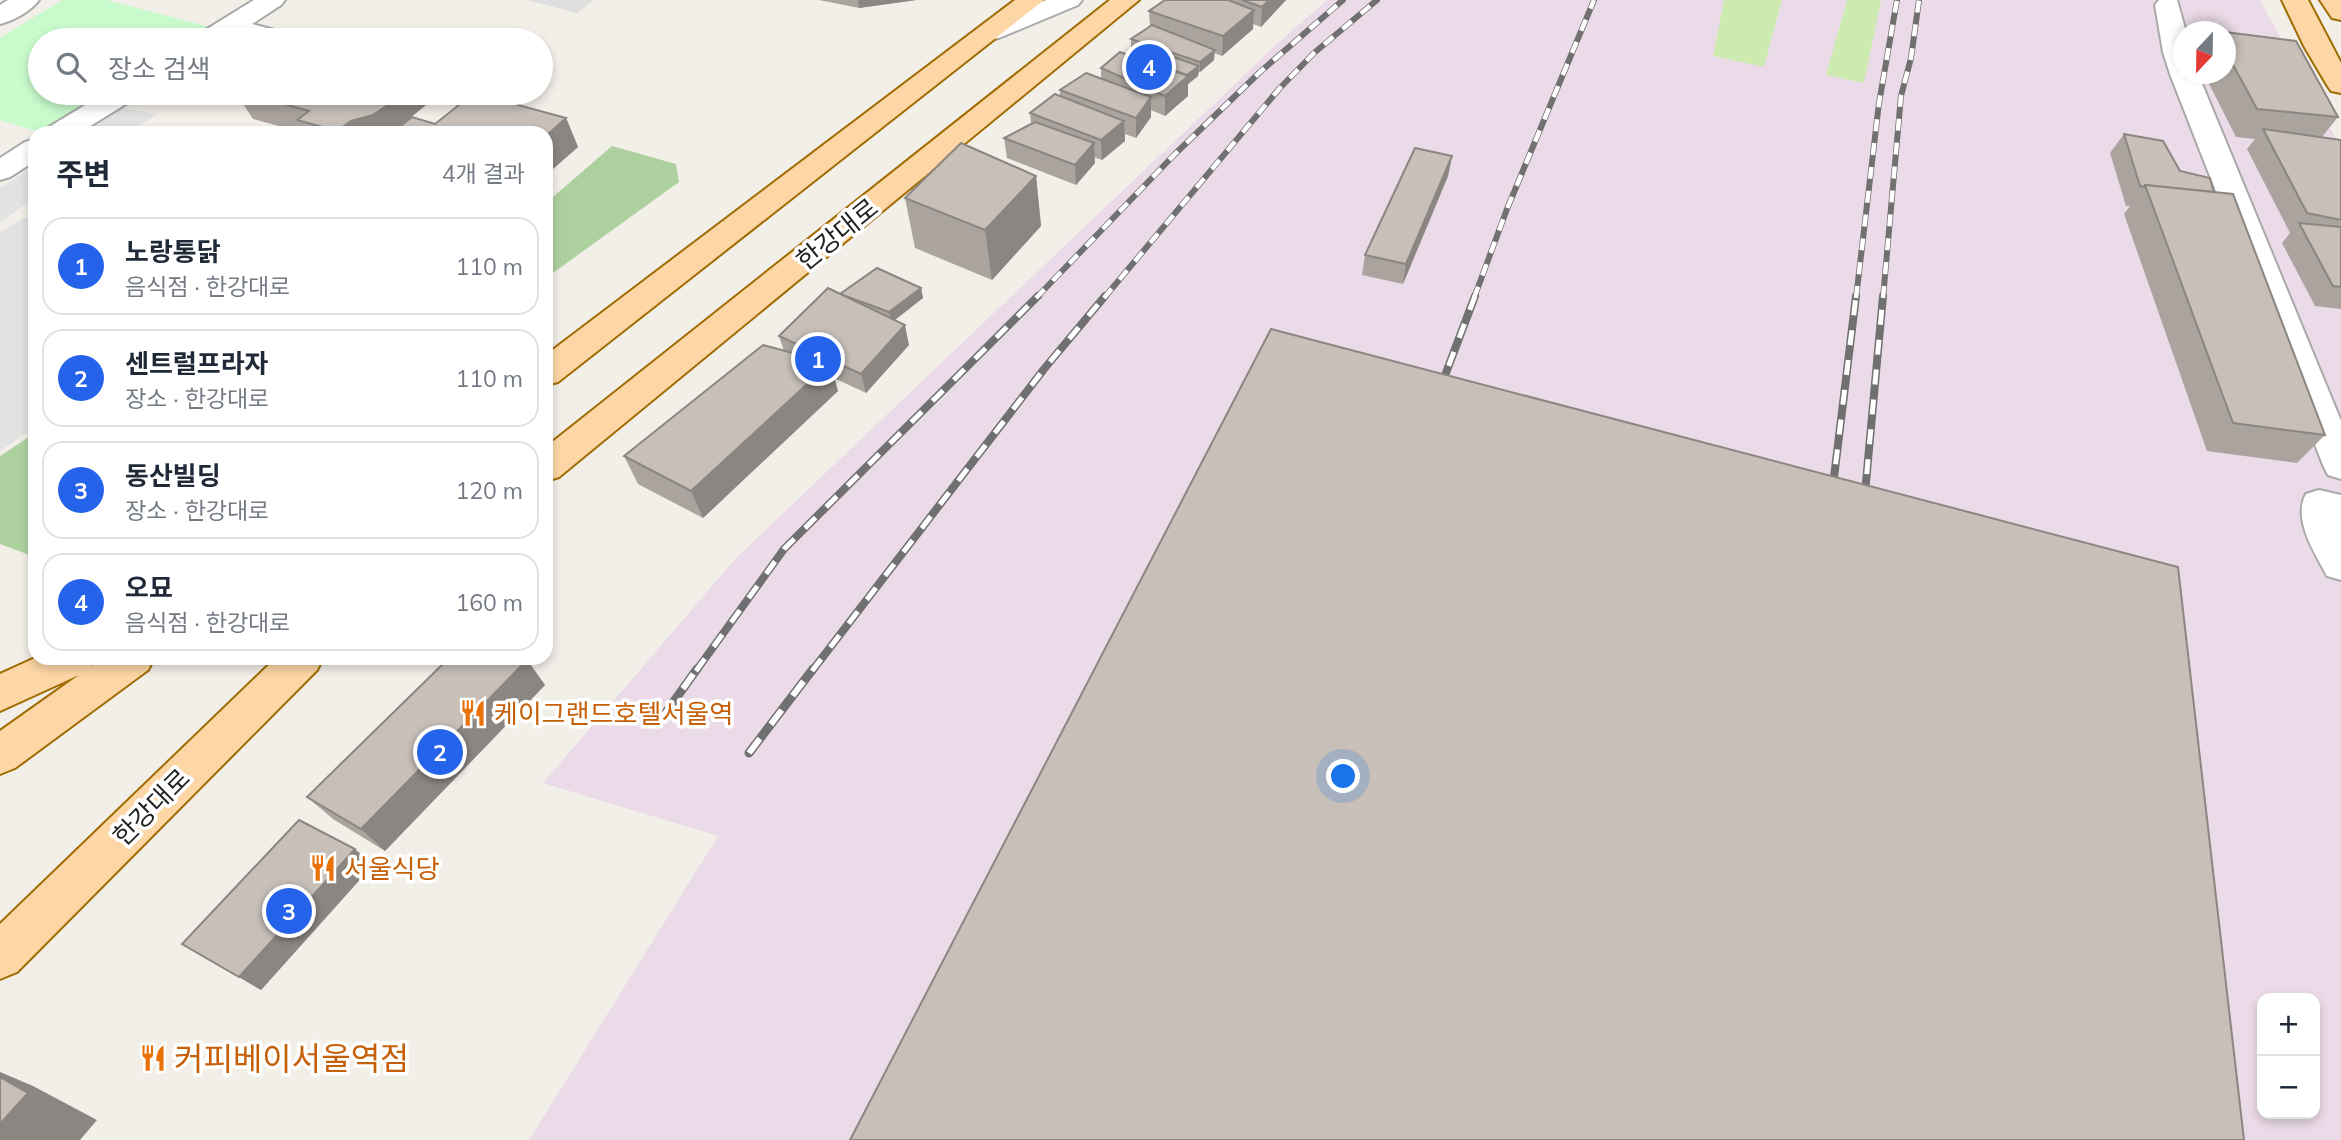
<!DOCTYPE html>
<html lang="ko">
<meta charset="utf-8">
<style>
:root{--surface:#fff;--page:#f2f2f3;--text:#1f2937;--muted:#747a83;--line:#e0e1e3;--accent:#2563eb}
body{margin:0;font-family:Mulish,"Noto Sans KR",sans-serif;background:var(--page);color:var(--text)}
.controls{position:absolute;right:21px;bottom:21px;display:grid;overflow:hidden;border-radius:14px;box-shadow:0 4px 10px #0003}
.controls button{width:63px;height:63px;display:grid;place-items:center;padding:0;border:0;border-bottom:2px solid var(--line);background:var(--surface);color:var(--text);font:35px sans-serif}
.compass{position:absolute;left:2173px;top:21px;width:63px;height:63px;border-radius:50%;background:var(--surface);box-shadow:0 4px 10px #0003;rotate:202deg}
.you{position:absolute;left:1344px;top:777px;width:24px;height:24px;margin:-18px;border:5px solid #fff;border-radius:50%;background:#1a73e8;box-shadow:0 0 0 10px #1a73e833}
.badge{display:grid;place-items:center;width:46px;height:46px;border-radius:50%;background:var(--accent);color:#fff;font-size:23px;font-weight:700}
.pin{position:absolute;translate:-50% -50%;border:4px solid #fff;box-shadow:0 2px 7px #0006}
.list{margin:0;padding:0;list-style:none}
h2{display:flex;justify-content:space-between;align-items:center;height:91px;margin:0;padding:0 28px;font-size:30px}
h2 small{font-size:23px;font-weight:400;color:var(--muted)}
.list li{display:grid;grid-template-columns:46px 1fr auto;gap:21px;align-items:center;box-sizing:border-box;height:98px;margin:0 14px 14px;padding:0 14px;border:2px solid var(--line);border-radius:21px}
.list b{display:block;font-size:26px;white-space:nowrap}
.list p{margin:0;font-size:23px;white-space:nowrap;color:var(--muted)}
.list em{font-size:23px;font-style:normal;color:var(--muted)}
.icon{flex:none;width:38px;height:38px;fill:none;stroke:currentColor;stroke-width:2;stroke-linecap:round;stroke-linejoin:round}
.map{position:relative;flex:none;width:2341px;height:1140px;overflow:hidden}
.search{position:absolute;background:var(--surface);box-shadow:0 4px 10px #0003;left:28px;top:28px;width:525px;height:77px;display:flex;align-items:center;gap:18px;box-sizing:border-box;padding:0 24px;border-radius:38px;color:var(--muted);font-size:26px}
.panel{position:absolute;background:var(--surface);box-shadow:0 4px 10px #0003;left:28px;top:126px;width:525px;height:539px;border-radius:21px}
.map>svg:first-child{display:block}
.residential{fill:#e0dfdf}
.industrial{fill:#ebdbe8;fill-rule:evenodd}
.grass{fill:#cdebb0}
.forest{fill:#add19e}
.park{fill:#c8facc}
.parking{fill:#e2e2e2}
.lines{fill:none;stroke-linecap:round;stroke-linejoin:round}
.minor-casing{stroke:#a9a9a9;stroke-width:4}
.major-casing{stroke:#a06b00;stroke-width:4}
.minor{fill:#fff;fill-rule:evenodd}
.major{fill:#fcd6a4;fill-rule:evenodd}
.rail-far2-casing{stroke:#707070;stroke-width:6}
.rail-far1-casing{stroke:#707070;stroke-width:8}
.rail-casing{stroke:#707070;stroke-width:9}
.rail-far2{stroke:#fff;stroke-width:4.5;stroke-dasharray:12;stroke-linecap:butt}
.rail-far1{stroke:#fff;stroke-width:5;stroke-dasharray:15;stroke-linecap:butt}
.rail{stroke:#fff;stroke-width:6;stroke-dasharray:18;stroke-linecap:butt}
.wall{fill:#aba49e}
.shaded-wall{fill:#8b8681}
.building{fill:#c7bfb8;stroke:#8b8681;stroke-width:2}
.labels{text-anchor:middle;dominant-baseline:central;stroke-width:7;stroke-linejoin:round;paint-order:stroke}
.street-label{font-size:26px;fill:#222;stroke:#fff}
.food-label{font-size:26px;fill:#c56008;stroke:#fff;text-anchor:start}
.near-food-label{font-size:32px;fill:#c56008;stroke:#fff;text-anchor:start}
</style>
<div class="map">
<svg width="2341" height="1140" viewBox="0 0 2341 1140">
<rect width="100%" height="100%" fill="#f2efe9"/>
<polygon class="residential" points="527,0 594,0 577,13"/>
<path class="industrial" d="M1327 0H2260L2341 148V1140H529L718 836 543 783 736 558 1279 42ZM2184 32H2226V74H2184ZM2262 998H2315V1114H2262Z"/>
<g class="grass">
<polygon points="1724,0 1782,0 1764,67 1713,56"/>
<polygon points="1847,0 1881,0 1864,83 1826,75"/>
</g>
<g class="forest">
<polygon points="612,146 676,164 679,182 546,278 546,203"/>
<polygon points="35,433 35,557 0,544 0,456"/>
</g>
<polygon class="park" points="62,0 107,0 217,29 198,40 40,40 40,93 110,93 43,133 0,120 0,38"/>
<g class="parking">
<polygon points="121,108 157,114 129,133 84,133"/>
<polygon points="35,165 35,198 0,222 0,188"/>
<polygon points="27,217 35,221 35,427 0,451 0,232"/>
</g>
<g class="lines">
<defs>
<g id="minor">
<path d="M8 0H39C31 11 13 21 0 24V5Z"/>
<polygon points="254,0 285,0 281,5 252,24 290,34 294,40 252,40 234,35 226,40 195,40 199,34"/>
<polygon points="1046,0 1082,0 1078,5 999,38 990,40 981,38 977,32 981,26"/>
<polygon points="2159,0 2177,0 2186,32 2184,32 2184,74 2198,74 2341,421 2341,479 2328,475 2323,465 2170,74 2163,52 2155,5"/>
<polygon points="105,93 138,93 134,99 79,133 45,133 49,127"/>
<polygon points="35,139 35,161 10,177 0,180 0,158 25,142"/>
<path d="M2319 490 2341 495V580L2327 576C2315 553 2292 519 2306 494Z"/>
</g>
<g id="major">
<polygon points="1015,0 1044,0 558,382 546,385 546,355"/>
<polygon points="1110,0 1139,0 559,477 546,481 546,447"/>
<polygon points="2282,0 2308,0 2341,63 2341,93 2331,91 2327,85 2304,46"/>
<polygon points="2320,0 2341,0 2341,20 2332,18"/>
<polygon points="35,658 95,658 91,666 103,658 154,658 148,670 15,768 0,774 0,731 79,675 0,711 0,674"/>
<polygon points="276,658 323,658 317,670 17,972 0,979 0,924"/>
</g>
</defs>
<use href="#minor" class="minor-casing"/>
<use href="#major" class="major-casing"/>
<use href="#minor" class="minor"/>
<use href="#major" class="major"/>
<defs>
<g id="rail-far2">
<polyline points="1036,298 1175,154 1260,72 1343,0"/>
<polyline points="1104,298 1279,89 1314,53 1377,0"/>
<polyline points="1474,298 1507,209 1594,0"/>
<polyline points="1856,298 1879,103 1897,0"/>
<polyline points="1883,298 1901,96 1911,58 1919,0"/>
</g>
<g id="rail-far1">
<polyline points="1438,394 1475,296"/>
<polyline points="1832,494 1856,296"/>
<polyline points="1864,504 1883,296"/>
<polyline points="696,671 784,549 1038,296"/>
<polyline points="812,671 1044,369 1105,296"/>
</g>
<g id="rail">
<polyline points="662,718 697,669"/>
<polyline points="749,753 813,669"/>
</g>
</defs>
<use href="#rail-far2" class="rail-far2-casing"/>
<use href="#rail-far1" class="rail-far1-casing"/>
<use href="#rail" class="rail-casing"/>
<use href="#rail-far2" class="rail-far2"/>
<use href="#rail-far1" class="rail-far1"/>
<use href="#rail" class="rail"/>
</g>
<g class="wall">
<polygon points="819,0 916,0 859,8"/>
<polygon points="1165,0 1286,0 1261,27 1253,24 1253,29 1222,56 1214,53 1214,60 1200,72 1199,72 1198,76 1188,84 1188,96 1165,116 1151,110 1151,117 1136,138 1125,134 1125,141 1102,160 1094,157 1095,163 1076,185 1007,158 1004,138 1031,123 1030,113 1060,96 1060,90 1101,78 1101,68 1132,56 1137,51 1131,49 1131,39 1150,27 1149,11"/>
<polygon points="2225,32 2338,117 2322,137 2341,140 2341,309 2315,306 2282,243 2290,233 2247,149 2255,139 2236,137 2204,74 2225,74"/>
<polygon points="236,93 420,93 426,105 411,117 411,118 435,124 474,93 566,118 578,147 546,175 546,133 304,133 253,119"/>
<polygon points="2124,134 2214,192 2325,435 2297,463 2207,451 2124,214 2130,206 2126,206 2110,153"/>
<polygon points="1452,156 1448,176 1403,284 1362,275 1365,255"/>
<polygon points="1036,176 1041,226 992,280 915,248 905,198"/>
<polygon points="921,288 923,298 895,320 909,345 866,393 834,378 838,391 703,518 638,484 624,456 784,351 779,336 840,294"/>
<polygon points="527,660 545,685 385,851 333,819 307,797"/>
<polygon points="373,865 261,990 182,944"/>
</g>
<g class="shaded-wall">
<polygon points="858,0 916,0 859,8"/>
<polygon points="1269,0 1286,0 1261,27 1262,7"/>
<polygon points="1254,10 1253,29 1222,56 1223,36"/>
<polygon points="1215,50 1214,60 1200,72 1200,62"/>
<polygon points="1199,66 1198,76 1188,84 1188,96 1165,116 1165,96 1183,78"/>
<polygon points="397,93 420,93 426,105 411,117 414,126 404,133 338,133 337,131 351,121"/>
<polygon points="1151,97 1151,117 1136,138 1136,118"/>
<polygon points="566,118 578,147 546,175 546,136"/>
<polygon points="1124,121 1125,141 1102,160 1101,140"/>
<polygon points="1094,143 1095,163 1076,185 1075,165"/>
<polygon points="1452,156 1448,176 1403,284 1406,264"/>
<polygon points="1036,176 1041,226 992,280 985,230"/>
<polygon points="921,288 923,298 892,322 889,312"/>
<polygon points="905,325 909,345 866,393 861,374"/>
<polygon points="830,363 838,391 703,518 691,491"/>
<polygon points="527,660 545,685 385,851 361,829"/>
<polygon points="355,849 373,865 261,990 239,977"/>
<polygon points="0,1072 33,1086 97,1120 80,1140 0,1140"/>
</g>
<g class="building">
<polygon points="1165,0 1228,0 1254,10 1223,36 1149,11"/>
<polygon points="1242,0 1269,0 1262,7"/>
<polygon points="1152,25 1215,50 1200,62 1131,39"/>
<polygon points="2225,32 2296,41 2338,117 2257,109 2225,50"/>
<polygon points="1142,46 1199,66 1187,75 1132,56"/>
<polygon points="1120,52 1188,76 1165,96 1101,68"/>
<polygon points="1086,73 1151,97 1136,118 1060,90"/>
<polygon points="244,93 397,93 399,97 373,115 351,121 337,131 297,120 309,111"/>
<polygon points="474,93 566,118 546,136 546,133 392,133 412,117 435,124"/>
<polygon points="1055,94 1124,121 1101,140 1030,113"/>
<polygon points="1035,122 1094,143 1075,165 1004,138"/>
<polygon points="2263,129 2341,140 2341,220 2307,213"/>
<polygon points="2124,134 2163,141 2180,171 2210,178 2214,192 2145,185 2145,187 2140,186"/>
<polygon points="961,143 1036,176 985,230 905,198"/>
<polygon points="1415,148 1452,156 1406,264 1365,255"/>
<polygon points="2145,185 2233,194 2325,435 2233,423"/>
<polygon points="2299,223 2341,227 2341,287 2333,286"/>
<polygon points="877,268 921,288 889,312 840,294"/>
<polygon points="828,288 905,325 861,374 779,336"/>
<polygon points="1271,329 2178,567 2244,1140 850,1140"/>
<polygon points="763,345 830,363 691,491 624,456"/>
<polygon points="449,658 522,658 527,660 361,829 307,797"/>
<polygon points="299,820 355,849 239,977 182,944"/>
<polygon points="0,1077 28,1093 0,1124"/>
</g>
<defs>
<symbol id="restaurant-bare" viewBox="-9 -9 18 18"><path d="M-5-6h1v4h1v-4h1v4h1v-4h1v5L-1.5 .5V6h-2V.5L-5-1ZM5-6V6H3V1.5H1.5Q1.5-4 5-6Z" fill="#e8710a" stroke="#fff" stroke-width="2.5" paint-order="stroke"/></symbol>
</defs>
<g fill-rule="evenodd">
<use href="#restaurant-bare" x="454" y="694" width="38" height="38"/>
<use href="#restaurant-bare" x="304" y="849" width="38" height="38"/>
<use href="#restaurant-bare" x="134" y="1039" width="38" height="38"/>
</g>
<g class="labels">
<g class="street-label">
<text transform="translate(837 234) rotate(-39)">한강대로</text>
<text transform="translate(151 807) rotate(-45)">한강대로</text>
</g>
<g class="food-label">
<text x="494" y="713">케이그랜드호텔서울역</text>
<text x="344" y="868">서울식당</text>
</g>
<g class="near-food-label">
<text x="174" y="1058">커피베이서울역점</text>
</g>
</g>
</svg>
<div class="controls">
<button>+</button>
<button>−</button>
</div>
<svg class="compass" viewBox="-18 -18 36 36"><path d="M0-13l5 13h-10z" fill="#e53935"/><path d="M0 13l5-13h-10z" fill="#747a83"/></svg>
<div class="you"></div>
<div class="pin badge" style="left:818px;top:359px">1</div>
<div class="pin badge" style="left:440px;top:752px">2</div>
<div class="pin badge" style="left:289px;top:911px">3</div>
<div class="pin badge" style="left:1149px;top:67px">4</div>
<div class="search"><svg class="icon" aria-label="search" viewBox="0 0 24 24"><circle cx="10" cy="10" r="6"/><path d="M15 15l6 6"/></svg>장소 검색</div>
<section class="panel">
<h2>주변<small>4개 결과</small></h2>
<ul class="list">
<li><span class="badge">1</span><div><b>노랑통닭</b><p>음식점 · 한강대로</p></div><em>110 m</em></li>
<li><span class="badge">2</span><div><b>센트럴프라자</b><p>장소 · 한강대로</p></div><em>110 m</em></li>
<li><span class="badge">3</span><div><b>동산빌딩</b><p>장소 · 한강대로</p></div><em>120 m</em></li>
<li><span class="badge">4</span><div><b>오묘</b><p>음식점 · 한강대로</p></div><em>160 m</em></li>
</ul>
</section>
</div>
